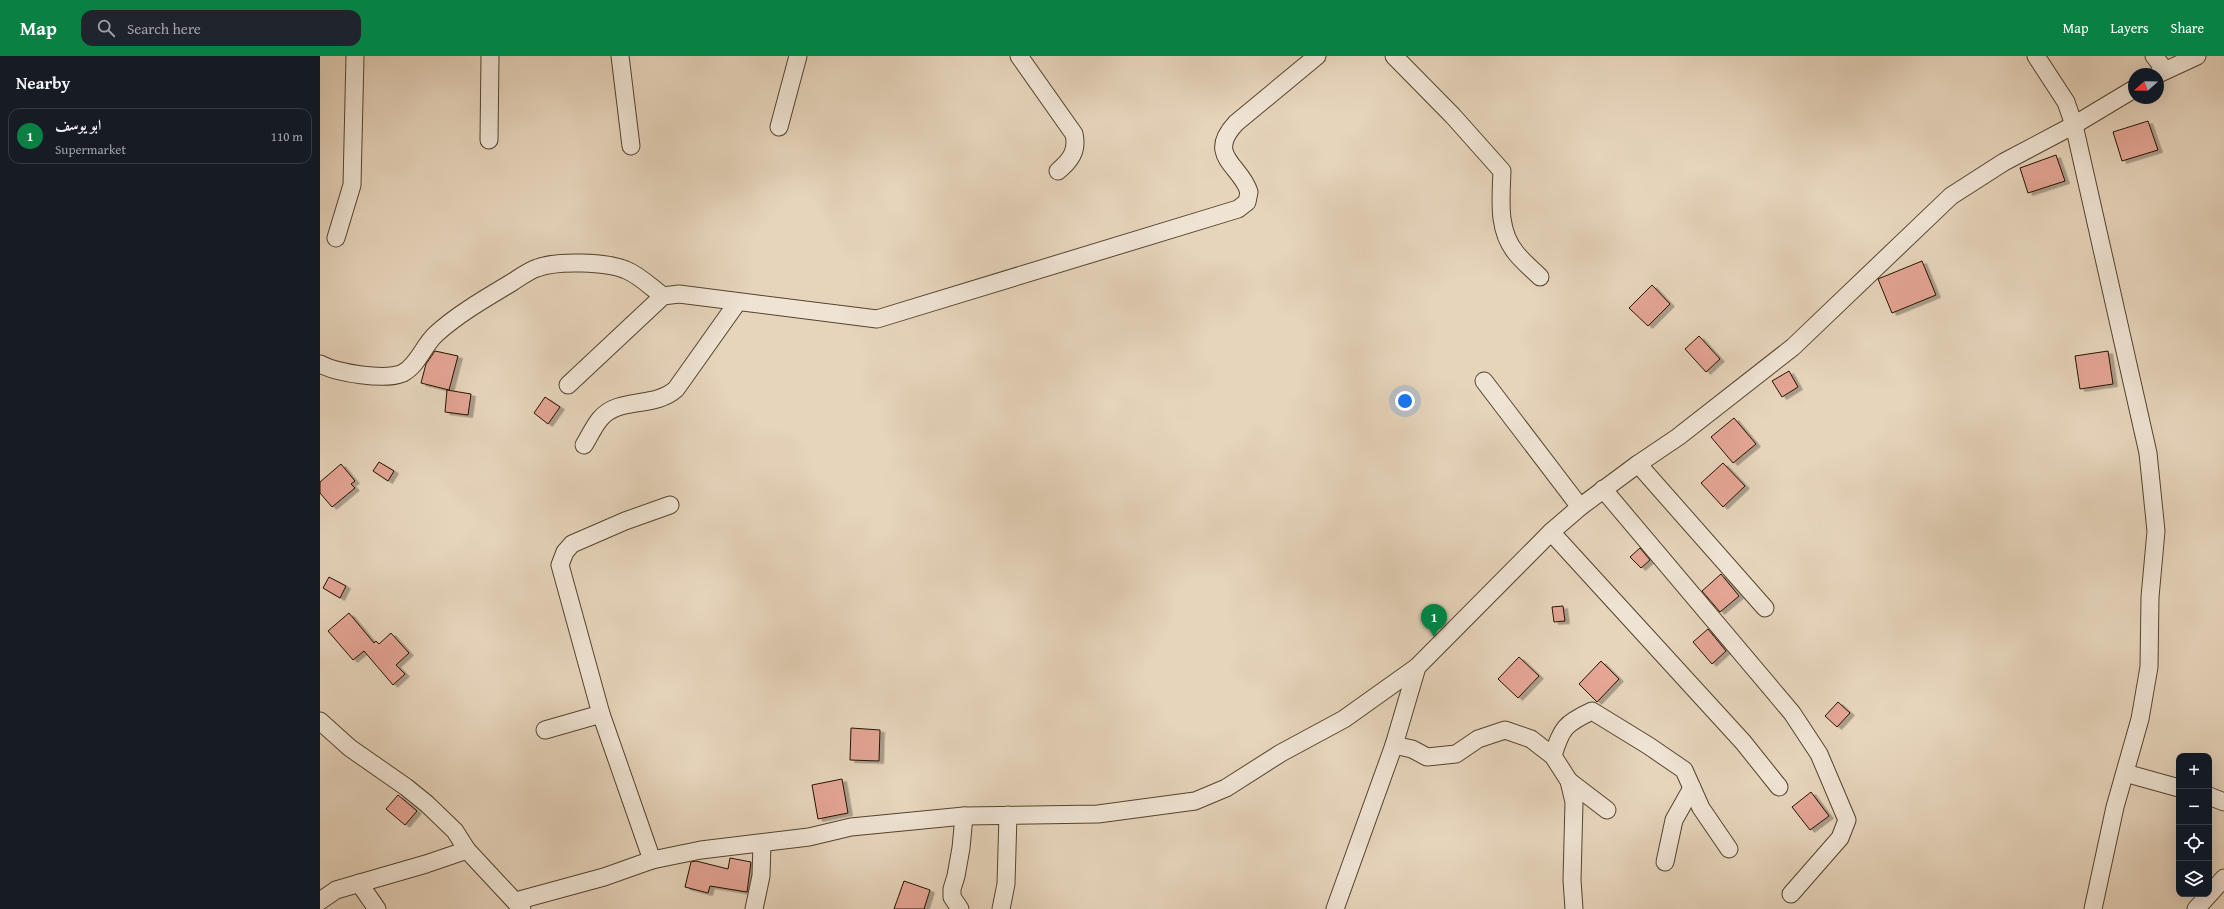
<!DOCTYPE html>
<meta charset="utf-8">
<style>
:root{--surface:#171b24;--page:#20242c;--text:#f1f3f6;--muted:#9ea1a6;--line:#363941;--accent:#0b8043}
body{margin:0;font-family:"Gentium Book Plus",Amiri,serif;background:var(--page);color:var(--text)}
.controls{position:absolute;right:12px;bottom:12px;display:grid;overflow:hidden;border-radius:8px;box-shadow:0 4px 16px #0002}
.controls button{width:36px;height:36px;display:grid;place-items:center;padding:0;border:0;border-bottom:1px solid var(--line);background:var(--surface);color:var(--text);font:20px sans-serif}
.compass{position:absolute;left:1808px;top:12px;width:36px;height:36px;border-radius:50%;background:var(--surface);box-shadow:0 4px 16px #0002;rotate:250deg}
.you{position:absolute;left:1085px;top:345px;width:14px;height:14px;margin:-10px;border:3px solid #fff;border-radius:50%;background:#1a73e8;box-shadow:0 0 0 6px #1a73e833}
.badge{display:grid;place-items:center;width:26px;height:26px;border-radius:50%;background:var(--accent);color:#fff;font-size:13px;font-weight:700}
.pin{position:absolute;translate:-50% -33px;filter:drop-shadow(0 1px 2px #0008)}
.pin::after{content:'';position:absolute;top:21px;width:14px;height:12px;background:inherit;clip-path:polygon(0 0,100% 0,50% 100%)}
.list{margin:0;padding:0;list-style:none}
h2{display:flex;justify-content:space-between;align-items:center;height:52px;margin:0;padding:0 16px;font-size:17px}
h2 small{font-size:13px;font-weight:400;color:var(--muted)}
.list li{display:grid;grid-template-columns:26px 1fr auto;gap:12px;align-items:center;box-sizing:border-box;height:56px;margin:0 8px 8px;padding:0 8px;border:1px solid var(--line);border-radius:12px}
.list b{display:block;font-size:15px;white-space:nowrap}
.list p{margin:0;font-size:13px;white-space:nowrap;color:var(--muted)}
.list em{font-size:13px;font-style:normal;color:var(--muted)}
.icon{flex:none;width:22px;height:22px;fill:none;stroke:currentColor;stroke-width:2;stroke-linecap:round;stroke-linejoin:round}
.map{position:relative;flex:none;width:1904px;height:853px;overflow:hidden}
header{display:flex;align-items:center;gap:24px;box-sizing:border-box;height:56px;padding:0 20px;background:var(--accent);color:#fff}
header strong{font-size:19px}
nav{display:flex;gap:22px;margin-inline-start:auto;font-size:14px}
.search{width:280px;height:36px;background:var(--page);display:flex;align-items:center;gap:10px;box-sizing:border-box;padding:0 14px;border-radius:12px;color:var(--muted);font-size:15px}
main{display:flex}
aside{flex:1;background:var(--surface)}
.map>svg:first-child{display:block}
.building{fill:#e4a595;stroke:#251300;filter:url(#shadow)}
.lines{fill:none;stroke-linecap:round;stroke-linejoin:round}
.minor-casing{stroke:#55432f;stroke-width:19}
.minor{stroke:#efe3d3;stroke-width:17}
</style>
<header>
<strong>Map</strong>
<div class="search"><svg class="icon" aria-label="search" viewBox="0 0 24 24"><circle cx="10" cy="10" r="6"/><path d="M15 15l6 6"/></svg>Search here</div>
<nav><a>Map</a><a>Layers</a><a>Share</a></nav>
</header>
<main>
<aside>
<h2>Nearby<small></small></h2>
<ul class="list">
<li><span class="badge">1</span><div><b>ابو يوسف</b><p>Supermarket</p></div><em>110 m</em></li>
</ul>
</aside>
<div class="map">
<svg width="1904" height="853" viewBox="0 0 1904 853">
<defs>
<filter id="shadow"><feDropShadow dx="4.5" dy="2.5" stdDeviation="0" flood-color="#0004"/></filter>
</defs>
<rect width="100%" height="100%" fill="#e6d4bb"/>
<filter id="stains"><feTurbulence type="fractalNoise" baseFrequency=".005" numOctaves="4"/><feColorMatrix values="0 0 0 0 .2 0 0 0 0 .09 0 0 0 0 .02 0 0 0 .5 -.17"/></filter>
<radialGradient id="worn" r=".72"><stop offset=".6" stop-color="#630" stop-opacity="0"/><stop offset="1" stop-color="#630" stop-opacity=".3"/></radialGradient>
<g class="building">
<polygon points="1828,65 1838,94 1802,105 1793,76"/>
<polygon points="1736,99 1745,125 1708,137 1700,112"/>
<polygon points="1602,205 1616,239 1572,257 1558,223"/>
<polygon points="1332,229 1350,248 1328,270 1309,252"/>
<polygon points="1379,280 1400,303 1386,316 1365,293"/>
<polygon points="115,295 138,300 129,334 101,327 106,308"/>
<polygon points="1788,295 1793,328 1760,333 1755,300"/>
<polygon points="1469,315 1478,331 1462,341 1452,325"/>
<polygon points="127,334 151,338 148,359 125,356"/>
<polygon points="225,341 240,351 228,368 214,357"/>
<polygon points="1414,362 1436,388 1413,407 1391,381"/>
<polygon points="59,406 74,415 68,425 53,415"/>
<polygon points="1403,407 1425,430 1403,451 1381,427"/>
<polygon points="21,408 35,425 31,428 35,432 12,451 0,437 0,426"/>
<polygon points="1320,492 1330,504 1321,512 1310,501"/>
<polygon points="1401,518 1419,540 1400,556 1382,535"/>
<polygon points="9,521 26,530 20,542 3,532"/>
<polygon points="1243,550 1245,565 1234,566 1232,551"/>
<polygon points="29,557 54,587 56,585 59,588 71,577 89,597 76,609 85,618 73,629 44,595 33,604 8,575"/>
<polygon points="1388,573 1406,595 1392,608 1373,586"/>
<polygon points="1199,601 1219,620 1198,642 1178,623"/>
<polygon points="1281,605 1299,623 1277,646 1259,628"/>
<polygon points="1518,646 1530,657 1517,671 1505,660"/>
<polygon points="531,672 560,674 559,705 530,704"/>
<polygon points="522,723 528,757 498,763 492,729"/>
<polygon points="1491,736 1509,760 1490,774 1472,751"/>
<polygon points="78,739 97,755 85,769 66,753"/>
<polygon points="410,802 431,806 427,836 390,830 388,837 365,831 371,806 376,805 408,813"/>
<polygon points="584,825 610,834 604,853 574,853"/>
</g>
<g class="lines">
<defs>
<g id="minor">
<polyline points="300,0 311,90"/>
<path d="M699 0 754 78C758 95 750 105 738 115"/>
<path d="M1074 0 1133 60 1182 115C1181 143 1177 174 1196 197 1203 206 1212 213 1220 221"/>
<polyline points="1716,0 1746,46 1754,69 1828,397 1836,475 1830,541 1829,611 1820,663 1795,751 1773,853"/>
<polyline points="1834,0 1845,14"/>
<polyline points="1838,18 1877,0"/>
<polyline points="459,71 478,0"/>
<polyline points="169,84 170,0"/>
<polyline points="16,182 32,129 35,0"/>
<path d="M0 308C17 317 65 325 83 317 98 309 103 290 116 278 138 258 166 242 191 227 199 222 208 215 217 212 237 204 287 206 306 214 319 219 332 232 343 240"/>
<polyline points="1164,325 1260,451"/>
<path d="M248 329 343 240 359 238 557 263 918 153 927 146 929 136C921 109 885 100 916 67L997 0"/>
<path d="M264 389C269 381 274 370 280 363 299 340 334 353 356 333L417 247"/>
<polyline points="1318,408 1445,552"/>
<polyline points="1283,433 1472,657 1499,698 1527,764 1520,782 1471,838"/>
<polyline points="1231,476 1423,686 1459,731"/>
<polyline points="0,665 30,692 86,731 107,748 135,775 147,794 202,853"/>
<polyline points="225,674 281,658"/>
<polyline points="1074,689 1092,693 1107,701 1136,698 1158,683 1185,674 1211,683 1233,700 1249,725 1254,746 1252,824 1254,853"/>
<path d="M1233 700C1241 672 1246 667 1272 655L1329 690 1364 714 1381 752 1409 793"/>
<polyline points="1805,717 1859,732"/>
<polyline points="1249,725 1287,754"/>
<polyline points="1889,740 1904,746"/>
<polyline points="332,804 281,658 240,509 245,496 252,488 305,465 350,449"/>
<polyline points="1345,806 1354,764 1372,732"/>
<polyline points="39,827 57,853"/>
<polyline points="0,845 16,834 106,808 147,794"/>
<polyline points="196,845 284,821 332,804 381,794 489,781 531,771 644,760 778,758 875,745 906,732 961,697 1024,663 1097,611"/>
<polyline points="434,853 441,820 442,788"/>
<polyline points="640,853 632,841 632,833 636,820 641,792 644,760"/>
<polyline points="681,853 686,828 688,759"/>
<polyline points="1015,853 1074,689 1097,611 1231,476 1260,451 1318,408 1358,381 1473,291 1631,140 1684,106 1754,69 1814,33"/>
<polyline points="1876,853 1904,822"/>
</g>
</defs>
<use href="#minor" class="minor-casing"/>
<use href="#minor" class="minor"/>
</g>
<rect width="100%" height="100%" filter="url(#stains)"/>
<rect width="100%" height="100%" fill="url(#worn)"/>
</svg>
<div class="controls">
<button>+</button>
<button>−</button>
<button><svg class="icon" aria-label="locate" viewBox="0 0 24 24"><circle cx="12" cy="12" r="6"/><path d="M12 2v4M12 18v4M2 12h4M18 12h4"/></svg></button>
<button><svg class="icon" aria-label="layers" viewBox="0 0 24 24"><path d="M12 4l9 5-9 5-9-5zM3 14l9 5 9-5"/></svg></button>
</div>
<svg class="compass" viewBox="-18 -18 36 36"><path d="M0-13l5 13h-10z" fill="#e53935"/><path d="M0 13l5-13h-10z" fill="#9ea1a6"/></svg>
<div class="you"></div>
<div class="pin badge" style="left:1114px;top:581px">1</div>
</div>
</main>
